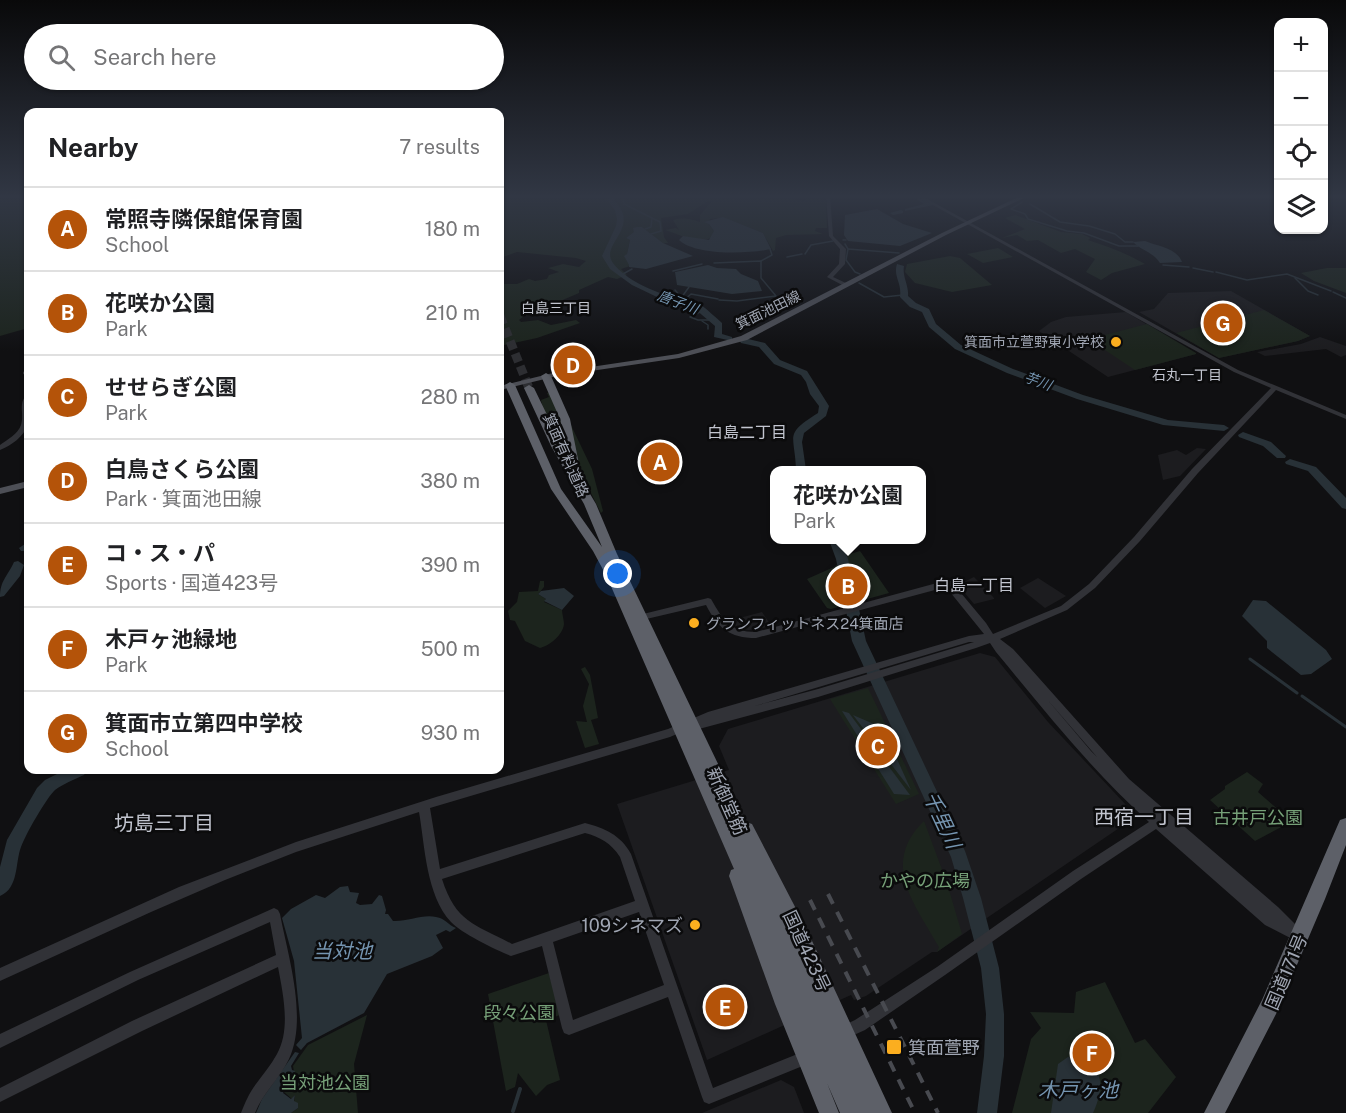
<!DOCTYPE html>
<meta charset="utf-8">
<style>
:root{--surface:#fff;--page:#f6f6f6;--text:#202124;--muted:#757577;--line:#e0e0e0;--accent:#b45309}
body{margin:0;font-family:"Public Sans","Noto Sans JP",sans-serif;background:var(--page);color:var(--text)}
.controls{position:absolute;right:18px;top:18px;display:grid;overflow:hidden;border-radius:12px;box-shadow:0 2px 4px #0004}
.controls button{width:54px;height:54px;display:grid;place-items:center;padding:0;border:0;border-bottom:2px solid var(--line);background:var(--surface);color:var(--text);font:30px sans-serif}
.you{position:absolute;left:618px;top:574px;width:21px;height:21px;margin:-15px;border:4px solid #fff;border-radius:50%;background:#1a73e8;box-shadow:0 0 0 9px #1a73e833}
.badge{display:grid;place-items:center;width:39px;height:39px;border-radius:50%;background:var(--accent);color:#fff;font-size:20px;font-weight:700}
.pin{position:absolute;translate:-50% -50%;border:3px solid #fff;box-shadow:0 2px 6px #0006}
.popup{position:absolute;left:770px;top:466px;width:156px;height:78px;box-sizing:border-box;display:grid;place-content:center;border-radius:12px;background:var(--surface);filter:drop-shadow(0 2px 4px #0005);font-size:20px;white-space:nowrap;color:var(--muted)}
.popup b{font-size:22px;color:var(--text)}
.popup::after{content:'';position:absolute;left:50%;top:100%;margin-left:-12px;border:12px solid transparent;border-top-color:var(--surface)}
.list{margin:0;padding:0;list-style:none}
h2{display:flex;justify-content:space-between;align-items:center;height:78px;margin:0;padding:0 24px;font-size:26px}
h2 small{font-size:20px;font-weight:400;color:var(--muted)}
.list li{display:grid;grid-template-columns:39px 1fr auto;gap:18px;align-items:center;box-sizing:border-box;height:84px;padding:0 24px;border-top:2px solid var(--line)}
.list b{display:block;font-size:22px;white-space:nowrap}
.list p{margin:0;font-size:20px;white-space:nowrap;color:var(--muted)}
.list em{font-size:20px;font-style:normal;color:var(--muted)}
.icon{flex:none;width:33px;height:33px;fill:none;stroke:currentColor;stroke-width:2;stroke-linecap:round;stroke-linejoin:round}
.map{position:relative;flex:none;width:1346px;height:1113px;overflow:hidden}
.search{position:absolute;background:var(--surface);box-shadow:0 2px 4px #0004;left:24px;top:24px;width:480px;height:66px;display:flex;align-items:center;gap:15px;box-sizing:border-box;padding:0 21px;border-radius:33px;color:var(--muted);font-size:22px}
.panel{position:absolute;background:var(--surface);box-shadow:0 2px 4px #0004;left:24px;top:108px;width:480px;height:666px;border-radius:12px}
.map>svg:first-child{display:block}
.built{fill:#1c1c1f}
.green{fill:#1c241d}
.water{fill:#283137}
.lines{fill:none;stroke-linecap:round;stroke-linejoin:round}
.stream-far2{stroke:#283137;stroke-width:1.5}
.stream-far1{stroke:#283137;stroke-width:3}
.stream{stroke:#283137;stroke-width:4}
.river{fill:#283137;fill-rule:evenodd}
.highway-tunnel{stroke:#2d2e32;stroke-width:9;stroke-dasharray:9 4.5;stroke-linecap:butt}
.minor{fill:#313237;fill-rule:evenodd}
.major{fill:#4d4f56;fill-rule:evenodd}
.highway{fill:#5d6068;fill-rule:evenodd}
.rail{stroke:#484a50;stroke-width:4;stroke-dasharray:11 9;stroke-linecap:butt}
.poi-dot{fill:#fbae1f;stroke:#0b0b0c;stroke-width:2}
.labels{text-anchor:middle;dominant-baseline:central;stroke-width:5;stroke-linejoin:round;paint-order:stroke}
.far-water-label{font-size:14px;font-style:italic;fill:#7595b1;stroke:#0b0b0c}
.far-neighbourhood-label{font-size:14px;fill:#c2c5cf;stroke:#0b0b0c}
.far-street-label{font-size:14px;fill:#a0a6b3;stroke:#0b0b0c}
.far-poi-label{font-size:14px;fill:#a0a6b3;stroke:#0b0b0c;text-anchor:end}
.street-label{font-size:15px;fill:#a0a6b3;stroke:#0b0b0c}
.poi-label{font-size:15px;fill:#a0a6b3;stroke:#0b0b0c;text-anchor:start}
.neighbourhood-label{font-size:16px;fill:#c2c5cf;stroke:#0b0b0c}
.near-street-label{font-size:18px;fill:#a0a6b3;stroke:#0b0b0c}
.near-park-label{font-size:18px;fill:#76a078;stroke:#0b0b0c}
.near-poi-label{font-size:18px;fill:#a0a6b3;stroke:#0b0b0c;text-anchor:end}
.near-neighbourhood-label{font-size:20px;fill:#c2c5cf;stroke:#0b0b0c}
.near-water-label{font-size:20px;font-style:italic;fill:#7595b1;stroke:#0b0b0c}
</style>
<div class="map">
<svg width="1346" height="1113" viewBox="0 0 1346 1113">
<rect width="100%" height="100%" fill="#101012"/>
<g class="built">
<polygon points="1231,291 1310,336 1298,341 1219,358 1139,312 1154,309 1168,293"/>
<polygon points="1126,312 1196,354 1108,377 1039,331 1051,322 1066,317"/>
<polygon points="1320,337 1346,346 1346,355 1341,357 1326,349 1265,356 1257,352 1301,344"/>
<polygon points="1197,448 1206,449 1180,476 1163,480 1158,455 1177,450 1186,455"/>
<polygon points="974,577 994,598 994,599 974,604 958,585"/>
<polygon points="1038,578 1066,596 1045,608 1020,588"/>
<polygon points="762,612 770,624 768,627 749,630 741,629 728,621"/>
<polygon points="980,653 995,657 1048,722 1127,806 1128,822 937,952 932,952 866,996 854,1000 851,995 707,1060 617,804 729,770 719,746 728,729"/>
<polygon points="781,1080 794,1087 804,1113 702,1113"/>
</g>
<g class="green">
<polygon points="0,195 28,195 28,328 0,336"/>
<path d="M500 195H732L730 198C752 203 773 195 794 195L793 199 803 201 811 195H821V199L826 200 827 228H816L815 231 823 234 786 235 776 238 775 250 773 251 763 233 735 222 719 218 710 219 708 223 714 231 712 237C699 246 679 234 665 230L676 228 679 230 673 220C685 217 689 219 700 222V215L711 202 708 201 688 214 661 218 664 237 668 243H663L642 227 626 238 630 240 627 254 625 257 630 266 621 269 627 275 617 279 608 277 579 290V293L558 302 545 301 541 304 544 306 539 314 524 316 519 320 521 322 538 320 551 325 576 320 580 323 537 338 500 346V284H517L529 279 535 281 547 279 549 275 559 272 548 268 563 264 579 267 586 261 576 258 517 252 500 258Z"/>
<path d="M1015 215 1061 232 1082 234 1090 238 1088 240C1109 247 1126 253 1145 264L1112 273 1101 280 1086 272 1095 259 1075 249 1061 253 1038 240 1027 241 1017 235 1002 238 1025 229 1005 218Z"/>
<polygon points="998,248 1013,257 983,263 967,254"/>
<polygon points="950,256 960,258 992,285 952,292 915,283 905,272 907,264"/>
<polygon points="1327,268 1346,268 1346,293 1314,281 1301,273"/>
<polygon points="1264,310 1310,336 1298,341 1219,358 1176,333"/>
<polygon points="1147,324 1196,353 1196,354 1135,370 1099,346 1097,337"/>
<polygon points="551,392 559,407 568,456 543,409 541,400 549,397 547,393"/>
<polygon points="569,421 592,469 603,511 601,513 577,465"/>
<polygon points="860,551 889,593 831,609 827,608 807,579 834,567 850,554"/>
<path d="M540 581H544V587L538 594 546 599 544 602 562 610C562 614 564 620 564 624 563 635 549 646 540 648L525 641 515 621 510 620 508 611 517 602 519 592 538 591Z"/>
<polygon points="585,667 590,675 598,718 591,720 599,744 585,748 576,721 587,722 583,706 589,684 581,669"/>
<polygon points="868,688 919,794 896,804 830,699"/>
<polygon points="1247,772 1263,784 1258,792 1288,818 1289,823 1255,841 1210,800 1225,789 1225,786"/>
<path d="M924 821 947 883 962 934 937 952 939 947C915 904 880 864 924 821Z"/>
<polygon points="549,973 560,1015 546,1020 560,1080 547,1085 536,1096 518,1073 515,1087 506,1091 488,994"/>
<polygon points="1105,982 1135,1043 1145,1039 1176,1077 1148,1113 1012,1113 1031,1039 1041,1028 1030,1012 1074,1013 1076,992"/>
<path d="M367 1015 354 1064 358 1113H291L298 1108V1104L294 1103 295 1095 292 1099 284 1092C290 1083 296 1078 293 1066L308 1045Z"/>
</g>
<g class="water">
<polygon points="877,209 903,224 932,233 900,246 848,241 844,235 845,215"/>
<path d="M723 217 763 233 771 249C750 254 696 256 679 240L683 236 709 240 714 231 709 224 704 222Z"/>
<polygon points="637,227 642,227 663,243 693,256 646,269 629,267 629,265 624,256 627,254 630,240 626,238 634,232 633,228"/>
<path d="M1145 241C1157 246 1177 248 1182 262L1160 263C1153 252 1142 251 1133 242Z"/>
<polygon points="708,265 717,268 736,269 741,274 758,281 762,291 732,294 677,285 675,272"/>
<polygon points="564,588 574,596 562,610 544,601 546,599 538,594 541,591"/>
<polygon points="1253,600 1266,601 1326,650 1332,659 1311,674 1301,675 1267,648 1267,641 1242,616"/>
<polygon points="842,711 849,713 910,795 894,794"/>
<polygon points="853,715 883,728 911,790"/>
<path d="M348 886 350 892 359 893 356 903 360 905 372 904 379 895 382 896 386 910 385 914H388L393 921C407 922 422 914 436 917 445 918 448 925 456 928L450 932 446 930 436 935 443 948 432 956 387 974 364 1013 307 1043 301 1050 296 1045 302 1038 294 961 282 918 291 909 316 895 325 898 340 887Z"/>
<polygon points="295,1052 299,1053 291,1066 292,1070 295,1071 288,1089 285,1088 283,1093 291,1099 295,1095 294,1101 298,1103 298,1108 291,1113 256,1113 262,1099"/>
<path d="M1068 1057C1104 1062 1106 1084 1093 1113H1051L1058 1064Z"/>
</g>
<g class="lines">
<g class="stream-far2">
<polyline points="622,195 624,204 660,222 661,231 651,234"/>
<polyline points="1022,202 1011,209 1025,214 1028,219 1067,231 1084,233 1119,246 1138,246"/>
<polyline points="1030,204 1060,222 1089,226 1115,234 1125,242 1133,242"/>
<polyline points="645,229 651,227 652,218"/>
<polyline points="843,240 846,240"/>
<polyline points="845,244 848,249 846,260 855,272 860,274"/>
<polyline points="848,249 899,253"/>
<polyline points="805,254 811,245 833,241"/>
<polyline points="787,257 802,254"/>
<polyline points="761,261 772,255 770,249"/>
<polyline points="714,263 761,261 761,278 776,296 737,301 719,300"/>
<polyline points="1163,265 1189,267"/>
<polyline points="1193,268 1213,272"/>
<polyline points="673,271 702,264"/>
<polyline points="1216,272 1247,280 1287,274 1331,291"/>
<polyline points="623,274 632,269"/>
<polyline points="1295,278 1308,291 1318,295"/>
<polyline points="859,283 884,297 903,295"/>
<polyline points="675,290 681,297"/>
<polyline points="1333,292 1346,298"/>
<polyline points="679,301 689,287"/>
<polyline points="682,302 691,294 718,299"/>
<polyline points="702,311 690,317 698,320 713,320"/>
<polyline points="702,321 708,325 708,329"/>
</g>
<g class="stream-far1">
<polyline points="1250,659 1297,693"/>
<polyline points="1302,696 1346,727"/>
</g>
<polyline class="stream" points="513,1111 520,1089"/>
<g class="river">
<path d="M612 195H619L614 200C642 228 599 244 613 263 626 280 653 292 674 297 682 299 693 300 701 305 708 310 715 317 722 323V334L732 337V341L714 337 715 326 695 309 657 297 632 285 610 269 602 256 616 226 617 219 615 210 607 200Z"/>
<polygon points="917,195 933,205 905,211 905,209 924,204 915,198 914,197"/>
<polygon points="901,210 903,211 903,213 893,215 890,213"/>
<path d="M897 264 904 266C902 277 909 285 908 296L916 303 929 309 936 324 961 345 1013 369 1083 395 1168 420 1224 425 1229 428 1224 431 1163 425 1077 399 1007 373 955 349 929 327 922 312 910 307 900 297C902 282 893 277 897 264Z"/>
<path d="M744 338 765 343 780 360 807 371 829 406 826 416 804 433 802 442 806 470H796C795 434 783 435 818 413L819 406 810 394 806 382 801 375 774 364 759 347 741 343 740 341Z"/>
<polygon points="1243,432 1271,442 1286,456 1285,458 1277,458 1263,446 1239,437 1238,435"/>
<polygon points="1290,459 1316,467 1346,498 1346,509 1342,508 1308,471 1286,464 1285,462"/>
<polygon points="829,540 841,540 848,559 866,641 965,851 981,898 999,968 1004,1014 1004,1056 997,1113 977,1113 984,1056 986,1014 981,968 963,898 951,857 852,641 836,559"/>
<polygon points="28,542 28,551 21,551 19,548"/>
<path d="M18 561 24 565 20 576 4 596 0 597C0 581 7 577 14 562Z"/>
<path d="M65 770H87L84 775C75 779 63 784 55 790 47 797 25 835 21 847 15 863 19 888 0 896V867L7 840 37 788 45 780Z"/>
</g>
<polyline class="highway-tunnel" points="500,316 529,388"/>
<g class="minor">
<polygon points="826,195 830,195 833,236 846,249 845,264 833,277 848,284 849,285 846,287 827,277 839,264 840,249 829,236"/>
<path d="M915 195H920L1238 370 1346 415V419L1276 390 1198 473 1140 541 1095 588 1067 610 1000 639 1013 649 1129 779 1278 907 1304 933 1306 937 1304 941 1300 943 1265 925 1156 829 1081 879 945 975 865 1030 845 1039 840 1037 838 1032 840 1027 855 1020 937 967 1073 871 1149 822C1092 771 1045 711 996 652L990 643 976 648 818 697 699 729 695 726 670 737 430 808 440 869 585 823C604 828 621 835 631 854L713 1088 805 1051 810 1053 812 1058 810 1063 709 1104 704 1102 702 1097 668 997 569 1035 564 1033 562 1028 542 946 511 956C496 950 461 933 451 922 426 895 425 846 419 812L296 852 225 880 151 912 0 981V968L179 887 296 842 436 797 668 729 708 712 969 636 984 634 946 587 756 638C729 638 718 628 706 605L642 620 639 619 638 617 639 615 708 598 711 599C723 620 730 632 756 632L948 580 951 581 986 623 993 634 1061 606 1089 584 1134 537 1192 469 1271 388 1234 372ZM969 642H974L818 689 755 706ZM1046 698 1097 757 1091 751ZM585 833C600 837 611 843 620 857L635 901 512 944C475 924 456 923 442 879ZM639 912 664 985 573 1020 553 942Z"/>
<polygon points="28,369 28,376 23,374 23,372"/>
<path d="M28 394V425C23 437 12 445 0 450V445C7 440 18 434 21 425 25 414 17 402 28 394Z"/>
<path d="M274 908 278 910 280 914C288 956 308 1018 289 1059 280 1078 263 1093 255 1113H241C245 1103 249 1093 256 1084 263 1074 271 1065 277 1054 291 1029 283 994 278 967L142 1031 0 1102V1088L132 1021 276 955 270 922 138 980 0 1048V1034L130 972Z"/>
</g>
<g class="major">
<polygon points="1023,195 1030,195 946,235 747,340 679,358 557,376 500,390 500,386 557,372 678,354 741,336 942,233"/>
<polygon points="28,481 28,487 0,494 0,488"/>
</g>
<g class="highway">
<polygon points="546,373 551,376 570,419 580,469 577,472 596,504 617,554 746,822 752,824 806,928 892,1113 840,1113 827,1083 839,1113 819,1113 775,1004 729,876 731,870 734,869 607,577 593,551 551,489 505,385 510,382 515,385 561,489 602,547 584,504 551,446 524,388 529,385 534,388 567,456 560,419 541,376"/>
<polygon points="1346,818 1346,845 1325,899 1276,1014 1225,1113 1204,1113 1262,1000 1340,820"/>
</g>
<g class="rail">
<polyline points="828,894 938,1113"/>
<polyline points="810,900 915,1113"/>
</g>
</g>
<linearGradient id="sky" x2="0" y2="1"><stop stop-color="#09090a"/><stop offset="0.56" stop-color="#313744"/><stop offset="1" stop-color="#313744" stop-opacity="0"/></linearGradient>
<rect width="1346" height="351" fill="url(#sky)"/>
<g class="poi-dot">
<circle cx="1116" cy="342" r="6"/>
<circle cx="694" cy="623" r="6"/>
<circle cx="695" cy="925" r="6"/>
<rect x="886" y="1039" width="16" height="16" rx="3"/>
</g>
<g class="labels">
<g class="far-water-label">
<text transform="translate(678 302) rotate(21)">唐子川</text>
<text transform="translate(1038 381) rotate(20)">芋川</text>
</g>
<g class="far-neighbourhood-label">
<text x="556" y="308">白島三丁目</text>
<text x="1187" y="375">石丸一丁目</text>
</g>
<g class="far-street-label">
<text transform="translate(768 310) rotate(-26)">箕面池田線</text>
</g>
<g class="far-poi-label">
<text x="1104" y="342">箕面市立萱野東小学校</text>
</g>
<g class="street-label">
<text transform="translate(566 455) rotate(66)">箕面有料道路</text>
</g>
<g class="poi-label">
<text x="706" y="623">グランフィットネス24箕面店</text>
</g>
<g class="neighbourhood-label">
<text x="747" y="432">白島二丁目</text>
<text x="974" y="585">白島一丁目</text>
</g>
<g class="near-street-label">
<text transform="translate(727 801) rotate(66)">新御堂筋</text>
<text transform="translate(807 951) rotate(65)">国道423号</text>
<text transform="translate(1286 972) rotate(-67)">国道171号</text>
</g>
<g class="near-park-label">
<text x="1258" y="817">古井戸公園</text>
<text x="925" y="880">かやの広場</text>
<text x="519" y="1012">段々公園</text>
<text x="325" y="1082">当対池公園</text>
</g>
<g class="near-poi-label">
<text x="683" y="925">109シネマズ</text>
<text x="908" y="1047" text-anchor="start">箕面萱野</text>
</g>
<g class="near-neighbourhood-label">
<text x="1144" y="817">西宿一丁目</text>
<text x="164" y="823">坊島三丁目</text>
</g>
<g class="near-water-label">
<text transform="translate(942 820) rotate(65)">千里川</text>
<text x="342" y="951">当対池</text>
<text x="1078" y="1090">木戸ヶ池</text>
</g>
</g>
</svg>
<div class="controls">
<button>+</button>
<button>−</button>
<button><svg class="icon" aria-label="locate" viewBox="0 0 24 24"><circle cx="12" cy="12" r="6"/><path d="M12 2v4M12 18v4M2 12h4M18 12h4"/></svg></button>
<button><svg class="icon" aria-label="layers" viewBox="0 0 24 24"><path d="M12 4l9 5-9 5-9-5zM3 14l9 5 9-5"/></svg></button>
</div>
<div class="you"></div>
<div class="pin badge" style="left:660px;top:462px">A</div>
<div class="pin badge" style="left:848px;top:586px">B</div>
<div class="popup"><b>花咲か公園</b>Park</div>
<div class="pin badge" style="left:878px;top:746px">C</div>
<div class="pin badge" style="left:573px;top:365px">D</div>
<div class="pin badge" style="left:725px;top:1007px">E</div>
<div class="pin badge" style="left:1092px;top:1053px">F</div>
<div class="pin badge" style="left:1223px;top:323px">G</div>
<div class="search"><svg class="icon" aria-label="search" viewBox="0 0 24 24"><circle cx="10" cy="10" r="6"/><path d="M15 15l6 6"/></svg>Search here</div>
<section class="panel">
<h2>Nearby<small>7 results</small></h2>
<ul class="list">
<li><span class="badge">A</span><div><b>常照寺隣保館保育園</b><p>School</p></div><em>180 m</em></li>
<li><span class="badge">B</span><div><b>花咲か公園</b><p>Park</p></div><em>210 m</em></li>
<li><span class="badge">C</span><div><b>せせらぎ公園</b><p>Park</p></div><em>280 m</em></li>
<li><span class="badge">D</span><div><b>白鳥さくら公園</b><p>Park · 箕面池田線</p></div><em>380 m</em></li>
<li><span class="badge">E</span><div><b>コ・ス・パ</b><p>Sports · 国道423号</p></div><em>390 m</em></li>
<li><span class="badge">F</span><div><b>木戸ヶ池緑地</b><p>Park</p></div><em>500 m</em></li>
<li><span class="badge">G</span><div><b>箕面市立第四中学校</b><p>School</p></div><em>930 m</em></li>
</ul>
</section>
</div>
